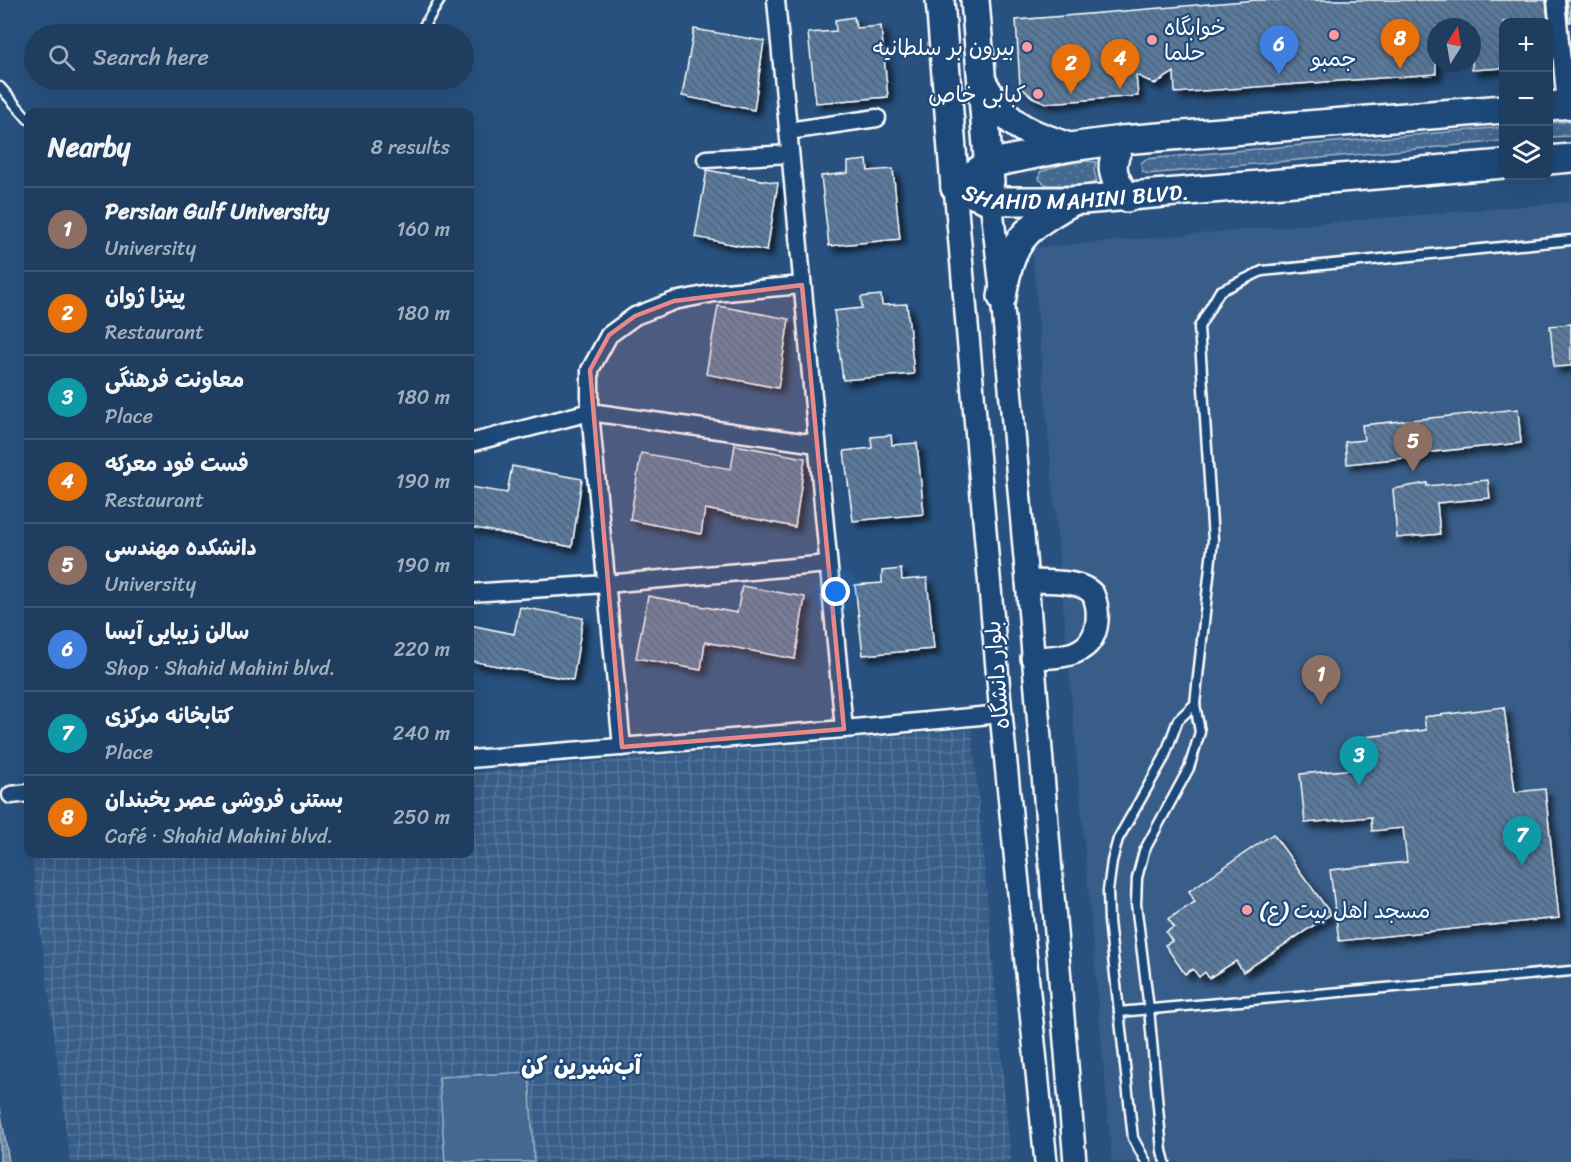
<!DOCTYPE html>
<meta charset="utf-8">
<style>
:root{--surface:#1e3d5f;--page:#2b4868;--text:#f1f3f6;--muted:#a1aebd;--line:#3c5674;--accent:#ff9aa2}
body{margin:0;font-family:Sriracha,"Playpen Sans Arabic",sans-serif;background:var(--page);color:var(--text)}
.controls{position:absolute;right:18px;top:18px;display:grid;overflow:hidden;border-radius:12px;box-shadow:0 6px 24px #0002}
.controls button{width:54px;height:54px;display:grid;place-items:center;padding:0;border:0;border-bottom:2px solid var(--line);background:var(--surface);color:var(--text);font:30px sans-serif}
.compass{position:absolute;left:1427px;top:18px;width:54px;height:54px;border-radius:50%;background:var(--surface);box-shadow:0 6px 24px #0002;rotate:11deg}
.you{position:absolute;left:836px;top:592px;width:21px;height:21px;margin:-15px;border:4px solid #fff;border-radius:50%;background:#1a73e8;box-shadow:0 0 0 9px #1a73e833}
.badge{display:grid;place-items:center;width:39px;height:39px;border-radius:50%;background:var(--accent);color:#fff;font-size:20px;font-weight:700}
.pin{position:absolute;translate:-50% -50px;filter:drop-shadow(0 2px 3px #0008)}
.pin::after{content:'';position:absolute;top:32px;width:21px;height:18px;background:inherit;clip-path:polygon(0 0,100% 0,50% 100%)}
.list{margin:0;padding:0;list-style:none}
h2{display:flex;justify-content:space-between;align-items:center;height:78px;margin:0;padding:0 24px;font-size:26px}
h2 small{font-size:20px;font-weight:400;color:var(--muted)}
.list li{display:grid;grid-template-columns:39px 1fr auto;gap:18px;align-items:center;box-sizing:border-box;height:84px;padding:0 24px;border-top:2px solid var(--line)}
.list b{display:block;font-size:22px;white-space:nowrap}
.list p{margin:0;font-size:20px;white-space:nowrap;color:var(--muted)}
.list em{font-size:20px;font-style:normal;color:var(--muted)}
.icon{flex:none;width:33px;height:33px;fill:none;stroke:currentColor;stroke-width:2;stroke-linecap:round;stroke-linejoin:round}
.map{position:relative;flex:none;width:1571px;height:1162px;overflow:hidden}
.search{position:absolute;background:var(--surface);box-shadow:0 6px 24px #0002;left:24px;top:24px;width:450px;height:66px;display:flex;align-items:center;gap:15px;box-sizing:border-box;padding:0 21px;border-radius:33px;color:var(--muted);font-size:22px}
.panel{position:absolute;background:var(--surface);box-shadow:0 6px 24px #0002;left:24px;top:108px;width:450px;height:750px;border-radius:12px}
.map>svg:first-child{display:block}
.built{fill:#375d88}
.industrial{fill:url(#industrial-grid)}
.grass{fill:url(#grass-dots);stroke:#a2b4c8;stroke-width:1.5}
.green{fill:#446890;stroke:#a2b4c8;stroke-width:1.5}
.water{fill:url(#water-rules);stroke:#aabbcd;stroke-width:1.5}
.building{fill:url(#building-back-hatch);stroke:#fff;stroke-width:1.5;filter:url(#shadow)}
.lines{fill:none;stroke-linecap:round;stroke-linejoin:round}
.service-casing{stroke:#fff;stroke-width:13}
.minor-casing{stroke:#fff;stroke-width:21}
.tertiary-casing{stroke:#fff;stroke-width:26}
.primary-casing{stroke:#fff;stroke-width:32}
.service{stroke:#1f4a7a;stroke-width:8}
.minor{stroke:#1f4a7a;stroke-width:16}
.tertiary{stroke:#1f4a7a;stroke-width:21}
.primary{stroke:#1f4a7a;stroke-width:27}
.marked{fill:#e88989;fill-opacity:0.2;stroke:#e88989;stroke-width:4.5;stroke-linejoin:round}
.poi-dot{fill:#ff9aa2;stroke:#1f4a7a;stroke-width:2}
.labels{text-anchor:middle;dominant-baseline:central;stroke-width:4.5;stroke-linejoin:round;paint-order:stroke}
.poi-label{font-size:22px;fill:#fff;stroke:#1f4a7a;text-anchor:start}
.street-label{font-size:22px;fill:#fff;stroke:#1f4a7a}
.neighbourhood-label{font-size:24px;font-weight:bold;fill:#fff;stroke:#1f4a7a}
</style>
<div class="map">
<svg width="1571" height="1162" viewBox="0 0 1571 1162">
<defs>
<pattern id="industrial-grid" width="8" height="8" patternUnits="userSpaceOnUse" patternTransform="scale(1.5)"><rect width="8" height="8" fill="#375d88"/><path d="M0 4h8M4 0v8" fill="none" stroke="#55759a"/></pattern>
<pattern id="grass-dots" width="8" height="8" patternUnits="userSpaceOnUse" patternTransform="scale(1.5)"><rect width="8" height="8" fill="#446890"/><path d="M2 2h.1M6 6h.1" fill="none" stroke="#607fa1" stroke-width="1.8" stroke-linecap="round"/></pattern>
<pattern id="water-rules" width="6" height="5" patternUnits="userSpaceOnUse" patternTransform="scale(1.5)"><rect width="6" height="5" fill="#718dab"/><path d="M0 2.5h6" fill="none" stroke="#64768a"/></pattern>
<pattern id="building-back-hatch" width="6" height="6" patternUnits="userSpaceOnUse" patternTransform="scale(1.5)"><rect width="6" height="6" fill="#5a7a9d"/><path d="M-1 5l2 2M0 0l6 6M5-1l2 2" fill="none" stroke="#536374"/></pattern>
<filter id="shadow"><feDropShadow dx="5.5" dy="5.5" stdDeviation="3" flood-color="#0009"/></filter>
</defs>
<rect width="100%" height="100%" fill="#28517f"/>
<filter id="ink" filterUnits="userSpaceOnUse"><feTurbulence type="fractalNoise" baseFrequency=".0167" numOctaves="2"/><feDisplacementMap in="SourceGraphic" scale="12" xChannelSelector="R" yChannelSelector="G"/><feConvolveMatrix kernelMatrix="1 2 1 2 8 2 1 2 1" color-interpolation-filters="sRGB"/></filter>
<g filter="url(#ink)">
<polygon class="built" points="1571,202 1571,1162 1112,1162 1032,248"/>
<polygon class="industrial" points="972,729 1011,1162 70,1162 31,854 470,854 470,773"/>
<g class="grass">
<polygon points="1571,121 1571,136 1549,137 1549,123"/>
<polygon points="1503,127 1503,141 1148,174 1142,171 1141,163 1146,159"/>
<polygon points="1085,161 1096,162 1094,171 1097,181 1087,185 1046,185 1039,179 1040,172 1060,165"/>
</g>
<polygon class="green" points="529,1072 534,1162 445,1162 439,1077"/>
<polygon class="water" points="0,1108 9,1162 0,1162"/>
<g class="building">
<polygon points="1257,0 1546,0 1548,22 1503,22 1503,68 1472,70 1472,27 1436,27 1436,74 1175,93 1174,72 1155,84 1136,75 1138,96 1046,103 1032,97 1020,86 1016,20"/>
<polygon points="1567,0 1571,0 1571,22 1569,22"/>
<polygon points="854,17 856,28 881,26 888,97 816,103 808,33 836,31 835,20"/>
<polygon points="694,29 764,41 754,110 682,96"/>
<polygon points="867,160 868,171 893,169 900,239 829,246 821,176 848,173 848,162"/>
<polygon points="707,170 778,183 767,251 695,237"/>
<polygon points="881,295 882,305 907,304 914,374 843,380 834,311 862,308 861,297"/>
<polygon points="718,306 789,319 778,388 706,374"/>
<polygon points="1571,324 1571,366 1554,367 1550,326"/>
<polygon points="1518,409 1521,443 1423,453 1424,456 1347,464 1345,442 1364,440 1362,425"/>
<polygon points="891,435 892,445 917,443 924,514 853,521 844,451 872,448 871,437"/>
<polygon points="735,445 805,458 795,527 705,509 701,534 630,520 641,453 731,469"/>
<polygon points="512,466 582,479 572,547 470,527 470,487 507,493"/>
<polygon points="1488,480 1490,498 1437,503 1440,534 1397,538 1393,489 1427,483 1427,486"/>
<polygon points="901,569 902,580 927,578 934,649 863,655 855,585 882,583 882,571"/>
<polygon points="742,586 805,597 795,659 705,642 701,670 636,658 648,596 737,613"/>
<polygon points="520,607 583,618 573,680 470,661 470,625 514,634"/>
<polygon points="1504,707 1515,792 1545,789 1559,918 1339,941 1330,870 1407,862 1403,828 1372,831 1371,817 1305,823 1300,774 1367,768 1365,737 1426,730 1424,717"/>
<polygon points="1273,834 1331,914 1243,972 1236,961 1209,978 1205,972 1199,977 1193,969 1185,974 1165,945 1172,941 1166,932 1174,927 1168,919 1195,902 1189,891"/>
</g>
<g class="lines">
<defs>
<g id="service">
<polyline points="419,34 440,0"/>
<polyline points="0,87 28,119"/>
<polyline points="1119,1012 1571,971"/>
<polyline points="1146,1162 1133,1138 1109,921 1108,891 1112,861 1118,839 1164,758 1178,720 1195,704"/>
<polyline points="1165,1162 1162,1151 1149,1009 1136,904 1137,878 1144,851 1189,768 1200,732 1195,704 1213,540 1199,327 1220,291 1262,271 1571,240"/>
</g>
<g id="minor">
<polyline points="776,0 844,729"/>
<polyline points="1556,0 1566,104"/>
<polyline points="788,131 877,118"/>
<polyline points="706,159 790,154"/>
<polyline points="470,443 590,412 817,444"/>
<polyline points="470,593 606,584 828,564"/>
<polyline points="622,747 590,412 590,370 609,335 635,316 674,301 715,293 802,285"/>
<polyline points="470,759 844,729 1001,714"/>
<polyline points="11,795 28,793"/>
</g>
<g id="tertiary">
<polyline points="955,187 1001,714 1046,1162"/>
<polyline points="991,201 1002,297 1027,581 1075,1162"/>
<path d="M1027 581C1045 582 1080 579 1093 594 1097 603 1098 612 1097 621 1094 657 1061 657 1032 658"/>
</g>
<g id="primary">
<polyline points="940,0 955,187"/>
<polyline points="975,0 990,182"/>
<path d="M983 83C1007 126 1023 131 1069 147"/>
<polyline points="1548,106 1571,104"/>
<path d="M1122 140C1108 166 1111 174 1127 198"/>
<polyline points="1548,160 1571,158"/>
<polyline points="955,187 988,164 1070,147 1122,140 1504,109"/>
<path id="s1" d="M955 187 991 201H1071L1504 164"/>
<path d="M1002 297C1011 241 1022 230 1071 202"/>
</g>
</defs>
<use href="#service" class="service-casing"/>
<use href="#minor" class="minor-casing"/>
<use href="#tertiary" class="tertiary-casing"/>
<use href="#primary" class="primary-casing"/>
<use href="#service" class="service"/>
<use href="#minor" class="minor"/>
<use href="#tertiary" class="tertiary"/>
<use href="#primary" class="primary"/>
</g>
</g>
<path class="marked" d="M802 285 844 729 622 747 590 370 609 335 635 316 674 301Z"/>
<g class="poi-dot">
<circle cx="1334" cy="35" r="6"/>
<circle cx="1152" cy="40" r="6"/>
<circle cx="1027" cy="47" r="6"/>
<circle cx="1038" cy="94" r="6"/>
<circle cx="1247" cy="910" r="6"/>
</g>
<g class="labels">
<g class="poi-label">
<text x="1164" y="27">خوابگاه<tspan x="1164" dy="25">حلما</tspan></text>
<text x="1015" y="47" text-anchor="end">بیرون بر سلطانیه</text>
<text x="1334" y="58" text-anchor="middle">جمبو</text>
<text x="1026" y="94" text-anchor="end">کبابی خاص</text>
<text x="1259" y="910">مسجد اهل بیت (ع)</text>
</g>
<g class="street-label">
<text stroke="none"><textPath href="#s1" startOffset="123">SHAHID MAHINI BLVD.</textPath></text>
<text transform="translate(997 675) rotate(-95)">بلوار دانشگاه</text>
</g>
<g class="neighbourhood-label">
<text x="581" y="1066">آب‌شیرین کن</text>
</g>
</g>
</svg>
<div class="controls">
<button>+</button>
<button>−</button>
<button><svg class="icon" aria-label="layers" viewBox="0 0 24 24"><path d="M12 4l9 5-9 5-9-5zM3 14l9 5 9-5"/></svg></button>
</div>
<svg class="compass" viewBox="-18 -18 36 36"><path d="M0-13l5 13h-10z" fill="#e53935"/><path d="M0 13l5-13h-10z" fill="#a1aebd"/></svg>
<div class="you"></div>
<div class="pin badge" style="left:1321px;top:705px;background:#8d6e63">1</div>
<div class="pin badge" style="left:1071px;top:94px;background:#e8710a">2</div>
<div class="pin badge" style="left:1359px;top:786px;background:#0f9aa8">3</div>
<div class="pin badge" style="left:1120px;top:89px;background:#e8710a">4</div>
<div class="pin badge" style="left:1413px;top:472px;background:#8d6e63">5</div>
<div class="pin badge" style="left:1279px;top:75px;background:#3f7fe0">6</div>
<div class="pin badge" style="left:1522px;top:866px;background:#0f9aa8">7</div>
<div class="pin badge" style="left:1400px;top:69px;background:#e8710a">8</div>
<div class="search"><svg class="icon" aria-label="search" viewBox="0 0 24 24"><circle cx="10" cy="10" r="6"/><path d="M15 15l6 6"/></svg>Search here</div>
<section class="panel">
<h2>Nearby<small>8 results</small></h2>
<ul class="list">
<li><span class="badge" style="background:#8d6e63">1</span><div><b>Persian Gulf University</b><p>University</p></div><em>160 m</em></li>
<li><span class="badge" style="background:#e8710a">2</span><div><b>پیتزا ژوان</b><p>Restaurant</p></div><em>180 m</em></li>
<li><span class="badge" style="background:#0f9aa8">3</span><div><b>معاونت فرهنگی</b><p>Place</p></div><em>180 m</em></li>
<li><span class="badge" style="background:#e8710a">4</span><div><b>فست فود معرکه</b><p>Restaurant</p></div><em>190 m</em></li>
<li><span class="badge" style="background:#8d6e63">5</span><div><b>دانشکده مهندسی</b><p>University</p></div><em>190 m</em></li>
<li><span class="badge" style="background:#3f7fe0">6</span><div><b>سالن زیبایی آیسا</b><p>Shop · Shahid Mahini blvd.</p></div><em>220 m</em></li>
<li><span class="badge" style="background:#0f9aa8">7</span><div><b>کتابخانه مرکزی</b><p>Place</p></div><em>240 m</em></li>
<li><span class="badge" style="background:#e8710a">8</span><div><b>بستنی فروشی عصر یخبندان</b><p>Café · Shahid Mahini blvd.</p></div><em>250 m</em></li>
</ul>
</section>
</div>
